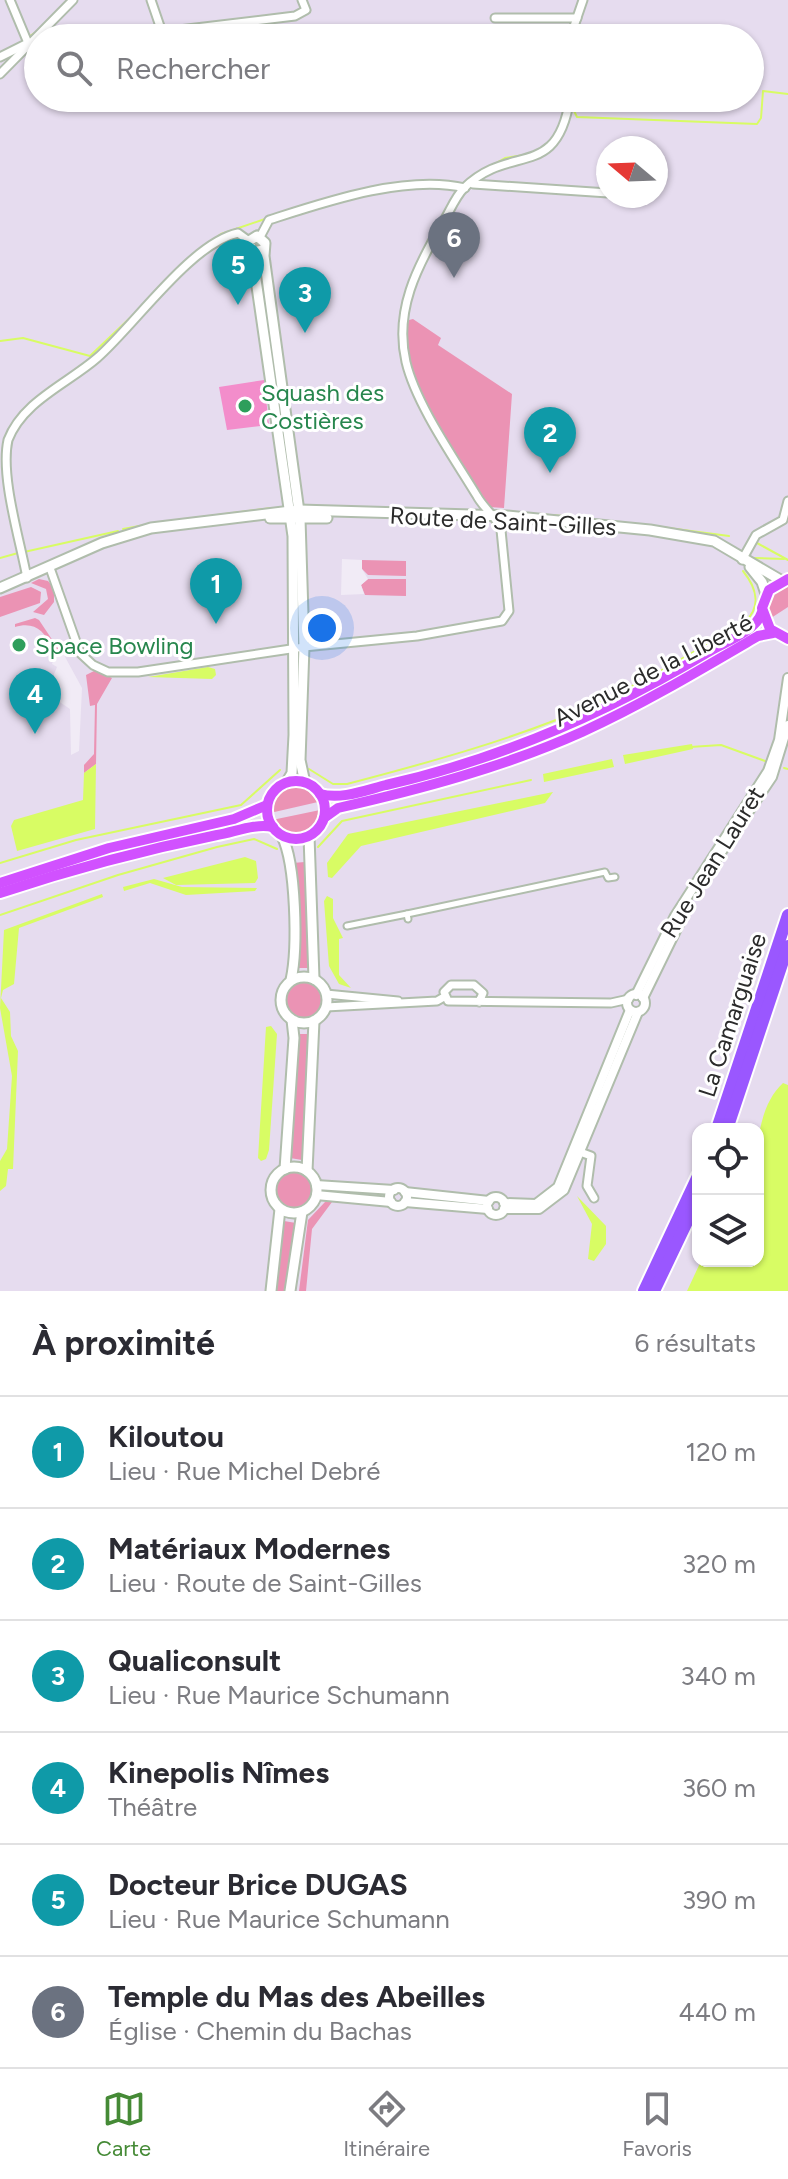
<!DOCTYPE html>
<html lang="fr">
<meta charset="utf-8">
<style>
:root{--surface:#fff;--page:#f2f2f3;--text:#2b2b33;--muted:#7c7c81;--line:#e1e1e2;--accent:#458a36}
body{margin:0;font-family:Figtree,sans-serif;background:var(--page);color:var(--text)}
.controls{position:absolute;right:24px;bottom:24px;display:grid;overflow:hidden;border-radius:16px;box-shadow:0 2px 6px #0004}
.controls button{width:72px;height:72px;display:grid;place-items:center;padding:0;border:0;border-bottom:2px solid var(--line);background:var(--surface);color:var(--text);font:40px sans-serif}
.compass{position:absolute;left:596px;top:136px;width:72px;height:72px;border-radius:50%;background:var(--surface);box-shadow:0 2px 6px #0004;rotate:289deg}
.you{position:absolute;left:322px;top:628px;width:28px;height:28px;margin:-20px;border:6px solid #fff;border-radius:50%;background:#1a73e8;box-shadow:0 0 0 12px #1a73e833}
.badge{display:grid;place-items:center;width:52px;height:52px;border-radius:50%;background:var(--accent);color:#fff;font-size:26px;font-weight:700}
.pin{position:absolute;translate:-50% -66px;filter:drop-shadow(0 2px 4px #0008)}
.pin::after{content:'';position:absolute;top:42px;width:28px;height:24px;background:inherit;clip-path:polygon(0 0,100% 0,50% 100%)}
.list{margin:0;padding:0;list-style:none}
h2{display:flex;justify-content:space-between;align-items:center;height:104px;margin:0;padding:0 32px;font-size:34px}
h2 small{font-size:26px;font-weight:400;color:var(--muted)}
.list li{display:grid;grid-template-columns:52px 1fr auto;gap:24px;align-items:center;box-sizing:border-box;height:112px;padding:0 32px;border-top:2px solid var(--line)}
.list b{display:block;font-size:30px;white-space:nowrap}
.list p{margin:0;font-size:26px;white-space:nowrap;color:var(--muted)}
.list em{font-size:26px;font-style:normal;color:var(--muted)}
.icon{flex:none;width:44px;height:44px;fill:none;stroke:currentColor;stroke-width:2;stroke-linecap:round;stroke-linejoin:round}
.map{position:relative;flex:none;width:788px;height:1291px;overflow:hidden}
.search{position:absolute;background:var(--surface);box-shadow:0 2px 6px #0004;left:24px;right:24px;top:24px;height:88px;display:flex;align-items:center;gap:20px;box-sizing:border-box;padding:0 28px;border-radius:44px;color:var(--muted);font-size:30px}
.sheet{height:776px;background:var(--surface)}
nav{display:flex;justify-content:space-around;align-items:center;box-sizing:border-box;height:112px;border-top:2px solid var(--line);background:var(--surface);font-size:22px;color:var(--muted)}
nav a{display:grid;justify-items:center;gap:4px}
nav .on{color:var(--accent)}
.map>svg:first-child{display:block}
.green{fill:#eb93b4}
.pitch{fill:#f38dcb}
.plaza{fill:#f1ebf6}
.water{fill:#d8fc64}
.lines{fill:none;stroke-linecap:round;stroke-linejoin:round}
.stream{stroke:#d8fc64;stroke-width:2}
.pedestrian-casing{stroke:#b0bdac;stroke-width:9}
.minor-casing{stroke:#b0bdac;stroke-width:11}
.tertiary-casing{stroke:#b0bdac;stroke-width:12}
.secondary-casing{stroke:#b0bdac;stroke-width:13}
.primary-casing{stroke:#fff;stroke-width:14}
.motorway-casing{stroke:#fff;stroke-width:16}
.pedestrian{stroke:#fff;stroke-width:5}
.minor{stroke:#fff;stroke-width:7}
.tertiary{stroke:#fff;stroke-width:8}
.secondary{stroke:#fff;stroke-width:9}
.primary{stroke:#d151ff;stroke-width:10}
.motorway{stroke:#9a57ff;stroke-width:12}
.leisure-dot{fill:#2e9e5b;stroke:#fff;stroke-width:3}
.labels{text-anchor:middle;dominant-baseline:central;stroke-width:6;stroke-linejoin:round;paint-order:stroke}
.leisure-label{font-size:24px;fill:#27864d;stroke:#fff;text-anchor:start}
.street-label{font-size:24px;fill:#2b2b2b;stroke:#fff}
</style>
<div class="map">
<svg width="788" height="1291" viewBox="0 0 788 1291">
<rect width="100%" height="100%" fill="#e6dcef"/>
<g class="green">
<path d="M413 319 441 338 438 345 512 394 504 508 489 507C465 466 391 366 409 320Z"/>
<polygon points="362,560 406,561 406,576 368,575 362,569"/>
<polygon points="39,579 48,581 54,588 54,602 44,615 33,612 48,599 46,589 31,583"/>
<polygon points="368,579 406,579 406,596 365,595 361,585"/>
<path d="M788 583V607L768 620C767 598 769 594 788 583Z"/>
<polygon points="31,587 41,592 40,603 0,617 0,597"/>
<path d="M35 618 39 620 61 653H49L51 647C45 631 34 621 15 627V624Z"/>
<polygon points="96,670 112,678 97,704 96,764 84,773 84,765 94,754 95,705 90,706 86,675"/>
<polygon points="293,786 306,789 318,802 270,813 276,795"/>
<polygon points="320,810 315,826 295,837 281,832 272,820"/>
<polygon points="305,862 309,968 296,968 292,863"/>
<circle cx="302" cy="1000" r="19"/>
<polygon points="296,1034 308,1034 302,1160 290,1158"/>
<circle cx="293" cy="1190" r="19"/>
<polygon points="325,1202 332,1202 312,1229 306,1291 299,1291 308,1220"/>
<polygon points="284,1221 296,1223 287,1291 275,1291"/>
</g>
<polygon class="pitch" points="264,380 269,425 227,430 219,387"/>
<g class="plaza">
<polygon points="342,559 362,560 362,569 368,579 361,585 364,594 341,595"/>
<polygon points="64,655 82,688 79,751 71,755 70,709 58,701 52,679 57,667 52,664 54,658"/>
</g>
<g class="water">
<polygon points="208,667 215,669 216,675 212,679 148,677"/>
<polygon points="692,744 693,749 625,764 623,755"/>
<polygon points="612,759 614,767 544,782 543,774"/>
<polygon points="96,764 95,829 17,851 11,826 14,820 83,800 84,773"/>
<polygon points="553,792 545,803 361,846 332,878 328,877 327,863 348,834"/>
<polygon points="245,857 256,861 258,878 255,883 176,885 163,878"/>
<polygon points="154,879 182,887 257,888 255,891 186,895 150,883 124,891 123,887"/>
<polygon points="102,894 103,897 19,928 14,984 3,990 1,998 10,1012 11,1036 18,1051 13,1169 8,1169 6,1186 0,1191 0,1161 7,1149 12,1076 0,1008 4,930"/>
<polygon points="327,896 333,899 333,918 343,938 339,939 339,975 351,988 339,984 329,966 324,901"/>
<polygon points="271,1026 277,1034 269,1150 266,1159 261,1161 258,1158 266,1027"/>
<path d="M783 1083 788 1085V1291H687L701 1261H758C758 1212 744 1118 783 1083Z"/>
<polygon points="577,1196 606,1226 606,1244 594,1261 588,1259 592,1224"/>
</g>
<g class="lines">
<g class="stream">
<polyline points="30,36 39,30"/>
<polyline points="572,107 577,117 757,124 761,118 763,91 788,94"/>
<polyline points="482,171 505,158 524,155"/>
<polyline points="181,265 221,234 265,219"/>
<polyline points="0,341 23,338 90,356 132,316"/>
<polyline points="522,513 576,517"/>
<polyline points="155,523 272,508"/>
<polyline points="638,524 729,536"/>
<polyline points="123,529 145,525"/>
<polyline points="757,543 788,560"/>
<polyline points="24,552 118,531"/>
<polyline points="0,558 18,553"/>
<polyline points="753,558 784,559"/>
<polyline points="690,747 721,745 765,761"/>
<polyline points="784,768 788,769"/>
<path d="M309 769 333 784H347C431 762 515 739 595 704 647 681 696 650 745 622 762 606 756 587 743 571"/>
<polyline points="318,847 342,821 531,780"/>
<polyline points="0,863 76,840 241,805 280,770"/>
<polyline points="0,915 118,875 217,847 254,839 277,849"/>
</g>
<defs>
<g id="pedestrian">
<polyline points="407,914 605,872 608,878 615,877"/>
<polyline points="347,926 407,914 408,919"/>
</g>
<g id="minor">
<polyline points="151,0 164,38"/>
<polyline points="495,18 577,18"/>
<polyline points="162,32 295,16 306,10 302,0"/>
<polyline points="570,38 583,0"/>
<polyline points="0,57 28,43 10,0"/>
<polyline points="0,74 73,0"/>
<polyline points="632,148 633,143"/>
<polyline points="473,184 608,193"/>
<path d="M260 237 269 220C325 202 406 174 465 188"/>
<polyline points="742,560 756,535 783,520 788,501"/>
<path d="M50 568 80 653 93 665 108 672H138L304 647 417 636 502 621 509 611 501 530C497 517 484 509 477 496 454 458 416 404 406 362 394 311 417 267 442 224 449 213 455 197 464 188 511 142 557 182 570 98"/>
<path d="M27 578C20 540 0 476 8 440 23 401 67 384 97 358 134 326 191 243 238 233L249 241"/>
<polyline points="326,994 398,1001"/>
<polyline points="479,1002 483,993 474,985 451,985 444,992 448,1001 611,1003 629,999"/>
<polyline points="326,1007 437,1001 444,997"/>
<polyline points="580,1152 591,1156 587,1186 594,1198"/>
</g>
<g id="tertiary">
<polyline points="714,863 772,777 788,725"/>
<circle cx="636" cy="1003" r="9"/>
<polyline points="636,995 675,916 768,771 779,740 788,678"/>
<polyline points="643,998 688,906"/>
<polyline points="316,1185 394,1190"/>
<circle cx="398" cy="1197" r="9"/>
<polyline points="405,1192 489,1201"/>
<polyline points="316,1195 391,1202"/>
<circle cx="496" cy="1206" r="9"/>
<polyline points="405,1202 488,1209"/>
<polyline points="504,1203 536,1204 558,1187 630,1010"/>
<polyline points="504,1209 539,1209 564,1190 638,1012"/>
</g>
<g id="secondary">
<polyline points="264,250 252,252 249,241 257,236 265,243 264,256 300,519 304,647 300,760 305,783"/>
<polyline points="252,252 293,536 294,735 292,773 286,783"/>
<polyline points="270,518 327,518"/>
<polyline points="750,567 762,582 766,594"/>
<polyline points="0,588 102,543 151,528 299,510 507,516 650,530 714,541 782,581"/>
<path d="M282 836C296 864 298 948 291 980"/>
<polyline points="309,836 314,979"/>
<circle cx="304" cy="1000" r="23"/>
<circle cx="294" cy="1190" r="23"/>
<polyline points="285,1169 294,1038 292,1020"/>
<polyline points="307,1171 314,1021"/>
<polyline points="271,1291 280,1209"/>
<polyline points="290,1291 302,1212"/>
</g>
<g id="primary">
<polyline points="788,579 769,590 762,608 770,629 788,639"/>
<circle cx="296" cy="810" r="29"/>
<path d="M320 794C341 800 366 790 386 785 501 759 609 712 710 651 727 641 756 631 762 612"/>
<path d="M324 818 338 808C421 789 504 767 582 732 643 704 700 670 758 636L773 633"/>
<polyline points="0,883 109,848 234,819 267,805"/>
<path d="M0 893C72 869 143 850 217 835 235 832 255 823 273 827"/>
</g>
<g id="motorway">
<polyline points="717,1129 788,915"/>
<polyline points="727,1129 788,946"/>
<polyline points="644,1291 698,1176"/>
<polyline points="654,1291 698,1199"/>
</g>
</defs>
<use href="#pedestrian" class="pedestrian-casing"/>
<use href="#minor" class="minor-casing"/>
<use href="#tertiary" class="tertiary-casing"/>
<use href="#secondary" class="secondary-casing"/>
<use href="#primary" class="primary-casing"/>
<use href="#motorway" class="motorway-casing"/>
<use href="#pedestrian" class="pedestrian"/>
<use href="#minor" class="minor"/>
<use href="#tertiary" class="tertiary"/>
<use href="#secondary" class="secondary"/>
<use href="#primary" class="primary"/>
<use href="#motorway" class="motorway"/>
</g>
<g class="leisure-dot">
<circle cx="245" cy="406" r="8"/>
<circle cx="19" cy="645" r="8"/>
</g>
<g class="labels">
<g class="leisure-label">
<text x="261" y="392">Squash des<tspan x="261" dy="28">Costières</tspan></text>
<text x="35" y="645">Space Bowling</text>
</g>
<g class="street-label">
<text transform="translate(503 521) rotate(3)">Route de Saint-Gilles</text>
<text transform="translate(653 670) rotate(-27)">Avenue de la Liberté</text>
<text transform="translate(712 862) rotate(-58)">Rue Jean Lauret</text>
<text transform="translate(732 1015) rotate(-72)">La Camarguaise</text>
</g>
</g>
</svg>
<div class="controls">
<button><svg class="icon" aria-label="locate" viewBox="0 0 24 24"><circle cx="12" cy="12" r="6"/><path d="M12 2v4M12 18v4M2 12h4M18 12h4"/></svg></button>
<button><svg class="icon" aria-label="layers" viewBox="0 0 24 24"><path d="M12 4l9 5-9 5-9-5zM3 14l9 5 9-5"/></svg></button>
</div>
<svg class="compass" viewBox="-18 -18 36 36"><path d="M0-13l5 13h-10z" fill="#e53935"/><path d="M0 13l5-13h-10z" fill="#7c7c81"/></svg>
<div class="you"></div>
<div class="pin badge" style="left:216px;top:624px;background:#0f9aa8">1</div>
<div class="pin badge" style="left:550px;top:473px;background:#0f9aa8">2</div>
<div class="pin badge" style="left:305px;top:333px;background:#0f9aa8">3</div>
<div class="pin badge" style="left:35px;top:734px;background:#0f9aa8">4</div>
<div class="pin badge" style="left:238px;top:305px;background:#0f9aa8">5</div>
<div class="pin badge" style="left:454px;top:278px;background:#6b7280">6</div>
<div class="search"><svg class="icon" aria-label="search" viewBox="0 0 24 24"><circle cx="10" cy="10" r="6"/><path d="M15 15l6 6"/></svg>Rechercher</div>
</div>
<section class="sheet">
<h2>À proximité<small>6 résultats</small></h2>
<ul class="list">
<li><span class="badge" style="background:#0f9aa8">1</span><div><b>Kiloutou</b><p>Lieu · Rue Michel Debré</p></div><em>120 m</em></li>
<li><span class="badge" style="background:#0f9aa8">2</span><div><b>Matériaux Modernes</b><p>Lieu · Route de Saint-Gilles</p></div><em>320 m</em></li>
<li><span class="badge" style="background:#0f9aa8">3</span><div><b>Qualiconsult</b><p>Lieu · Rue Maurice Schumann</p></div><em>340 m</em></li>
<li><span class="badge" style="background:#0f9aa8">4</span><div><b>Kinepolis Nîmes</b><p>Théâtre</p></div><em>360 m</em></li>
<li><span class="badge" style="background:#0f9aa8">5</span><div><b>Docteur Brice DUGAS</b><p>Lieu · Rue Maurice Schumann</p></div><em>390 m</em></li>
<li><span class="badge" style="background:#6b7280">6</span><div><b>Temple du Mas des Abeilles</b><p>Église · Chemin du Bachas</p></div><em>440 m</em></li>
</ul>
</section>
<nav>
<a class="on"><svg class="icon" aria-label="map" viewBox="0 0 24 24"><path d="M3 6l6-2 6 2 6-2v14l-6 2-6-2-6 2zM9 4v14M15 6v14"/></svg>Carte</a>
<a><svg class="icon" aria-label="directions" viewBox="0 0 24 24"><path d="M12 3l9 9-9 9-9-9zM9 14v-3h6M13 9l2 2-2 2"/></svg>Itinéraire</a>
<a><svg class="icon" aria-label="saved" viewBox="0 0 24 24"><path d="M7 4h10v16l-5-4-5 4z"/></svg>Favoris</a>
</nav>
